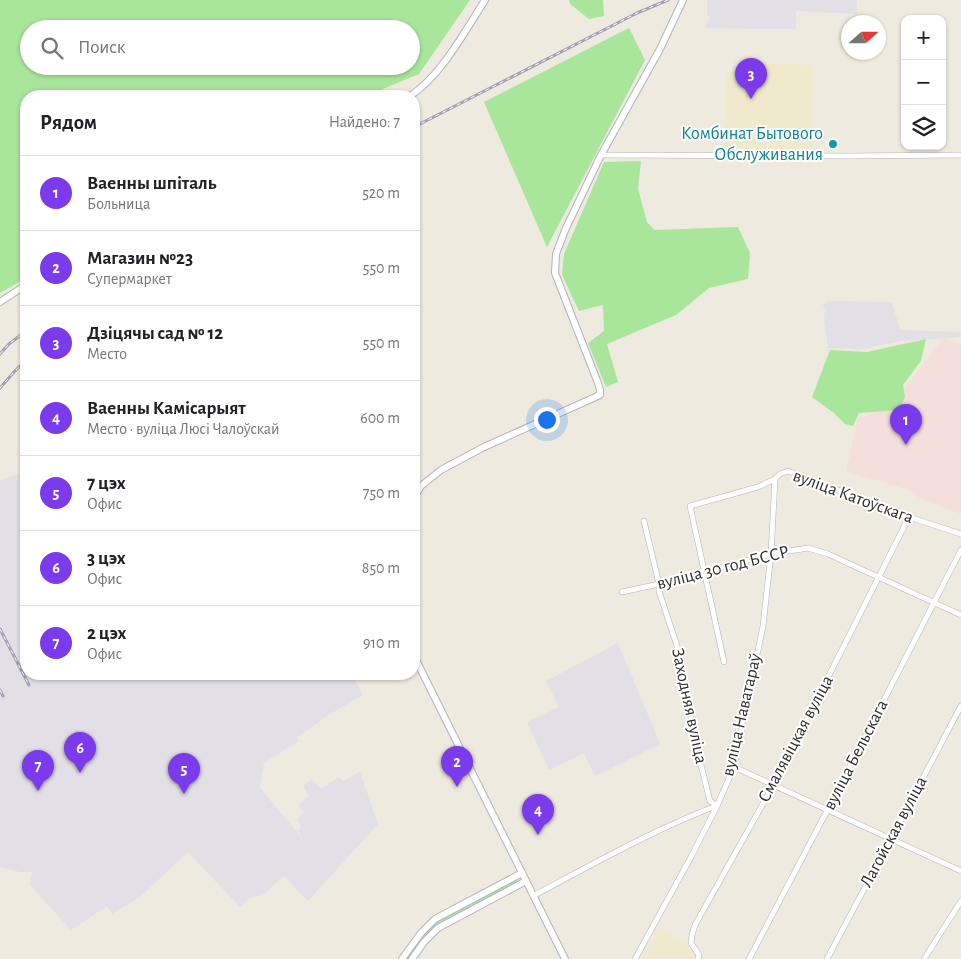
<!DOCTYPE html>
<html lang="ru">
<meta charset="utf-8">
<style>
:root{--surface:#fff;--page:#f6f6f6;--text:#202124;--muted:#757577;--line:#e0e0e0;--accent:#7c3aed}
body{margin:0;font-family:"Alegreya Sans",sans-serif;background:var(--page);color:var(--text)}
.controls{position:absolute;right:15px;top:15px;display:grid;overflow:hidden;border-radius:10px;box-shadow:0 1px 4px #0004}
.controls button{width:45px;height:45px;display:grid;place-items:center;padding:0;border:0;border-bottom:1px solid var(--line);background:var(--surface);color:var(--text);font:25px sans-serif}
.compass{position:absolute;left:841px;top:15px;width:45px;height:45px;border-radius:50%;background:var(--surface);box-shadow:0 1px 4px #0004;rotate:69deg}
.you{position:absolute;left:546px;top:419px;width:18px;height:18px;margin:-12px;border:4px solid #fff;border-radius:50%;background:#1a73e8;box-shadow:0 0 0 8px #1a73e833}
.badge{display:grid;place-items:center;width:32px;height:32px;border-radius:50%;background:var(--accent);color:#fff;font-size:16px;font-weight:700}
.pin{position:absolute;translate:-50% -41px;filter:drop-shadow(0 1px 2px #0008)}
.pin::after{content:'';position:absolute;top:26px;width:18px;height:15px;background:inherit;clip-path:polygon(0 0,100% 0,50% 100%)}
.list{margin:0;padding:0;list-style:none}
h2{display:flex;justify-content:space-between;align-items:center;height:65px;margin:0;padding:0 20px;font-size:21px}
h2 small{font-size:16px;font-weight:400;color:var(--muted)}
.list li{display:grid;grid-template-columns:32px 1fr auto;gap:15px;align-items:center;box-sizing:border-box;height:75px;padding:0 20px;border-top:1px solid var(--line)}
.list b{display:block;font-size:19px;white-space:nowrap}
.list p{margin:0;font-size:16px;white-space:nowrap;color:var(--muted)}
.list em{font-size:16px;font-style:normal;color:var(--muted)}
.icon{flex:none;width:28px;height:28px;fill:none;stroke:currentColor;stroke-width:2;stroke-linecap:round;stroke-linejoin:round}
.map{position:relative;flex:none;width:961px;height:959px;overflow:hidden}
.search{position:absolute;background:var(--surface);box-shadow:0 1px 4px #0004;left:20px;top:20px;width:400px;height:55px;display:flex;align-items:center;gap:12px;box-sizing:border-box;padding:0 18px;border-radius:28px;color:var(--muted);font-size:19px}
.panel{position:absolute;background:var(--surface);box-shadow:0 1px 4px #0004;left:20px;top:90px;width:400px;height:590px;border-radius:20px}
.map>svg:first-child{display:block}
.industrial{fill:#e2dfe6}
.education{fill:#efeace}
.medical{fill:#f4dfdc}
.green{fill:#a9e59b;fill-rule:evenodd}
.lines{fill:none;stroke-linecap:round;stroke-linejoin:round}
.minor-casing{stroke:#b2b2c0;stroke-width:6}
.tertiary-casing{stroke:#b2b2c0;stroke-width:8}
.minor{stroke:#fff;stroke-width:5}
.tertiary{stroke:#fff;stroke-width:6}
.rail-casing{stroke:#a1a1b7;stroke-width:3}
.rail{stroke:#fff;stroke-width:1;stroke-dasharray:4;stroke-linecap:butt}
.culture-dot{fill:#0f9aa8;stroke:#fff;stroke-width:2}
.labels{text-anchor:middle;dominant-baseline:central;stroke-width:4;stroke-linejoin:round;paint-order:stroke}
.culture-label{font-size:18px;fill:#0d838f;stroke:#fff;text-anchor:end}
.street-label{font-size:18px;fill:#2c2c2c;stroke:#fff}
</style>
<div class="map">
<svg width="961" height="959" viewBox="0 0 961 959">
<rect width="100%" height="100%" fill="#eeeadf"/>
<g class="industrial">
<polygon points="707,0 857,0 857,14 796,11 796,27 795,29 706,28 707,23 709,23 710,16 707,15"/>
<polygon points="829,301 892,302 900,330 961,332 961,337 901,341 863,349 828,348 824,318 825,310 823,305"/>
<polygon points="26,471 26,674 352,674 363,695 332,713 297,737 299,741 264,763 260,788 303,839 298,831 301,827 297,819 304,812 298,805 309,796 303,786 312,779 321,789 339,777 343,781 360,772 378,824 308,901 284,876 263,895 249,898 240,907 188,852 140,897 112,914 107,906 71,930 30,885 32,872 20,872 0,867 0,481"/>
<polygon points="618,643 660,744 595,776 584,753 549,770 527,722 559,707 546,681"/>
</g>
<g class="education">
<polygon points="772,63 814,65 811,147 803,152 724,151 726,72 744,74"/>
<polygon points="659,927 690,946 695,951 697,957 696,959 641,959"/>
</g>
<polygon class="medical" points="943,339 961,344 961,514 921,499 909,490 846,471 858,419 891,406"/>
<g class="green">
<path d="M0 0H470L419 74 366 96H26V278L0 293ZM29 29H411V66H29Z"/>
<polygon points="569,0 603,0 604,16 589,19 570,4"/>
<polygon points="629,28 645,60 547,247 484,102"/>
<polygon points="641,161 638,189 647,222 654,230 738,227 750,253 748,279 709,288 676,315 607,344 618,382 606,387 588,343 604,331 603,305 579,311 562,275 564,254 604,162"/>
<polygon points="926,339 921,361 903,385 905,397 899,410 859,413 853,426 845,424 834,413 812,397 830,350 867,352"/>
<polygon points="517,879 517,882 435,926 414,950 408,959 405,959 412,948 434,924"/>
</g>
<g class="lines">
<defs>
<g id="minor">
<polyline points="601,155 850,156 961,155"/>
<polyline points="644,521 659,584 659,591 677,646 698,753 710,801 717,806"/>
<polyline points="622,592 659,584 771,554 808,548 828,554 961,615"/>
<polyline points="724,662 690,506 758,487 775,479 780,474 788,471 909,517 961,534"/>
<polyline points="734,767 961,871"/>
<path d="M533 896C593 864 653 830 716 806"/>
<polyline points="635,959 691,857 717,806 734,767 763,626 771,554 775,479"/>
<polyline points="698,959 699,955 691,943 692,935 695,925 774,784 909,517"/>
<polyline points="749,959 828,809 961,550"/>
<polyline points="827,959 961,706"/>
<polyline points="924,959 961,901"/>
</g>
<g id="tertiary">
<path d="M410 96C441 76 465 31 485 0"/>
<polyline points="0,302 26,285"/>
<polyline points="414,498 421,486 441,470 454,463 484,447 600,395 600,390 598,383 555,273 556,254 566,228 601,155 660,49 683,0"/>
<polyline points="414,656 565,959"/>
<polyline points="402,959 421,933 435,919 522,873"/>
<polyline points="412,959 424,942 438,928 526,881"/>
</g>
</defs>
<use href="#minor" class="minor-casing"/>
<use href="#tertiary" class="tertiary-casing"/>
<use href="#minor" class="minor"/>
<use href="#tertiary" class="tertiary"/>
<defs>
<g id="rail">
<polyline points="414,127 637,13 668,0"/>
<polyline points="0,354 9,344 26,331"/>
<polyline points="0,388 14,372 26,360"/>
<polyline points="0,629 29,685"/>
<polyline points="0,690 3,696"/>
</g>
</defs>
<use href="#rail" class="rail-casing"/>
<use href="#rail" class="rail"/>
</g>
<circle class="culture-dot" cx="833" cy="144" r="5"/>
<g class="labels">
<g class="culture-label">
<text x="823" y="134">Комбинат Бытового<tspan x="823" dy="21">Обслуживания</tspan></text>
</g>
<g class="street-label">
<text transform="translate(853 497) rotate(20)">вуліца Катоўскага</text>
<text transform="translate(723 568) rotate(-14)">вуліца 30 год БССР</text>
<text transform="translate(689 706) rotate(78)">Заходняя вуліца</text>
<text transform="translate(742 715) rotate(-77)">вуліца Наватараў</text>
<text transform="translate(796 739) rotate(-62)">Смалявіцкая вуліца</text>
<text transform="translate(856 755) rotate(-63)">вуліца Бельскага</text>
<text transform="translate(894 832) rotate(-62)">Лагойская вуліца</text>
</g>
</g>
</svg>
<div class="controls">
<button>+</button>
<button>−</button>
<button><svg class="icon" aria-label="layers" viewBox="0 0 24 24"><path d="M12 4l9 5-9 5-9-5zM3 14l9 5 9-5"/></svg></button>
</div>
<svg class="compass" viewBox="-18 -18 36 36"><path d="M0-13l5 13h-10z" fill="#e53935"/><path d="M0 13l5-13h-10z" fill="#757577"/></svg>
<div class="you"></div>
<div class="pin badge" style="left:906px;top:445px">1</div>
<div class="pin badge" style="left:457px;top:787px">2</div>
<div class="pin badge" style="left:751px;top:99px">3</div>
<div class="pin badge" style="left:538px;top:835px">4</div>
<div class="pin badge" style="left:184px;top:794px">5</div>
<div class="pin badge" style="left:80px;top:773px">6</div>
<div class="pin badge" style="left:38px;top:791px">7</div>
<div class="search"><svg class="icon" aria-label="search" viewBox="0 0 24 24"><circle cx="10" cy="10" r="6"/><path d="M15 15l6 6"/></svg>Поиск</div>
<section class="panel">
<h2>Рядом<small>Найдено: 7</small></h2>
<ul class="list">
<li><span class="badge">1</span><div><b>Ваенны шпіталь</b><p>Больница</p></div><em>520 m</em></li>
<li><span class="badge">2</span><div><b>Магазин №23</b><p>Супермаркет</p></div><em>550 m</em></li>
<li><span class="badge">3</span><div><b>Дзіцячы сад № 12</b><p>Место</p></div><em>550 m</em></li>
<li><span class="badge">4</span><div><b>Ваенны Камісарыят</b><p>Место · вуліца Люсі Чалоўскай</p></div><em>600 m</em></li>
<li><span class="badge">5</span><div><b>7 цэх</b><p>Офис</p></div><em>750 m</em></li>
<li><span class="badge">6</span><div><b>3 цэх</b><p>Офис</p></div><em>850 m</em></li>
<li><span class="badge">7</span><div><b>2 цэх</b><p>Офис</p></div><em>910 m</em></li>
</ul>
</section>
</div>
